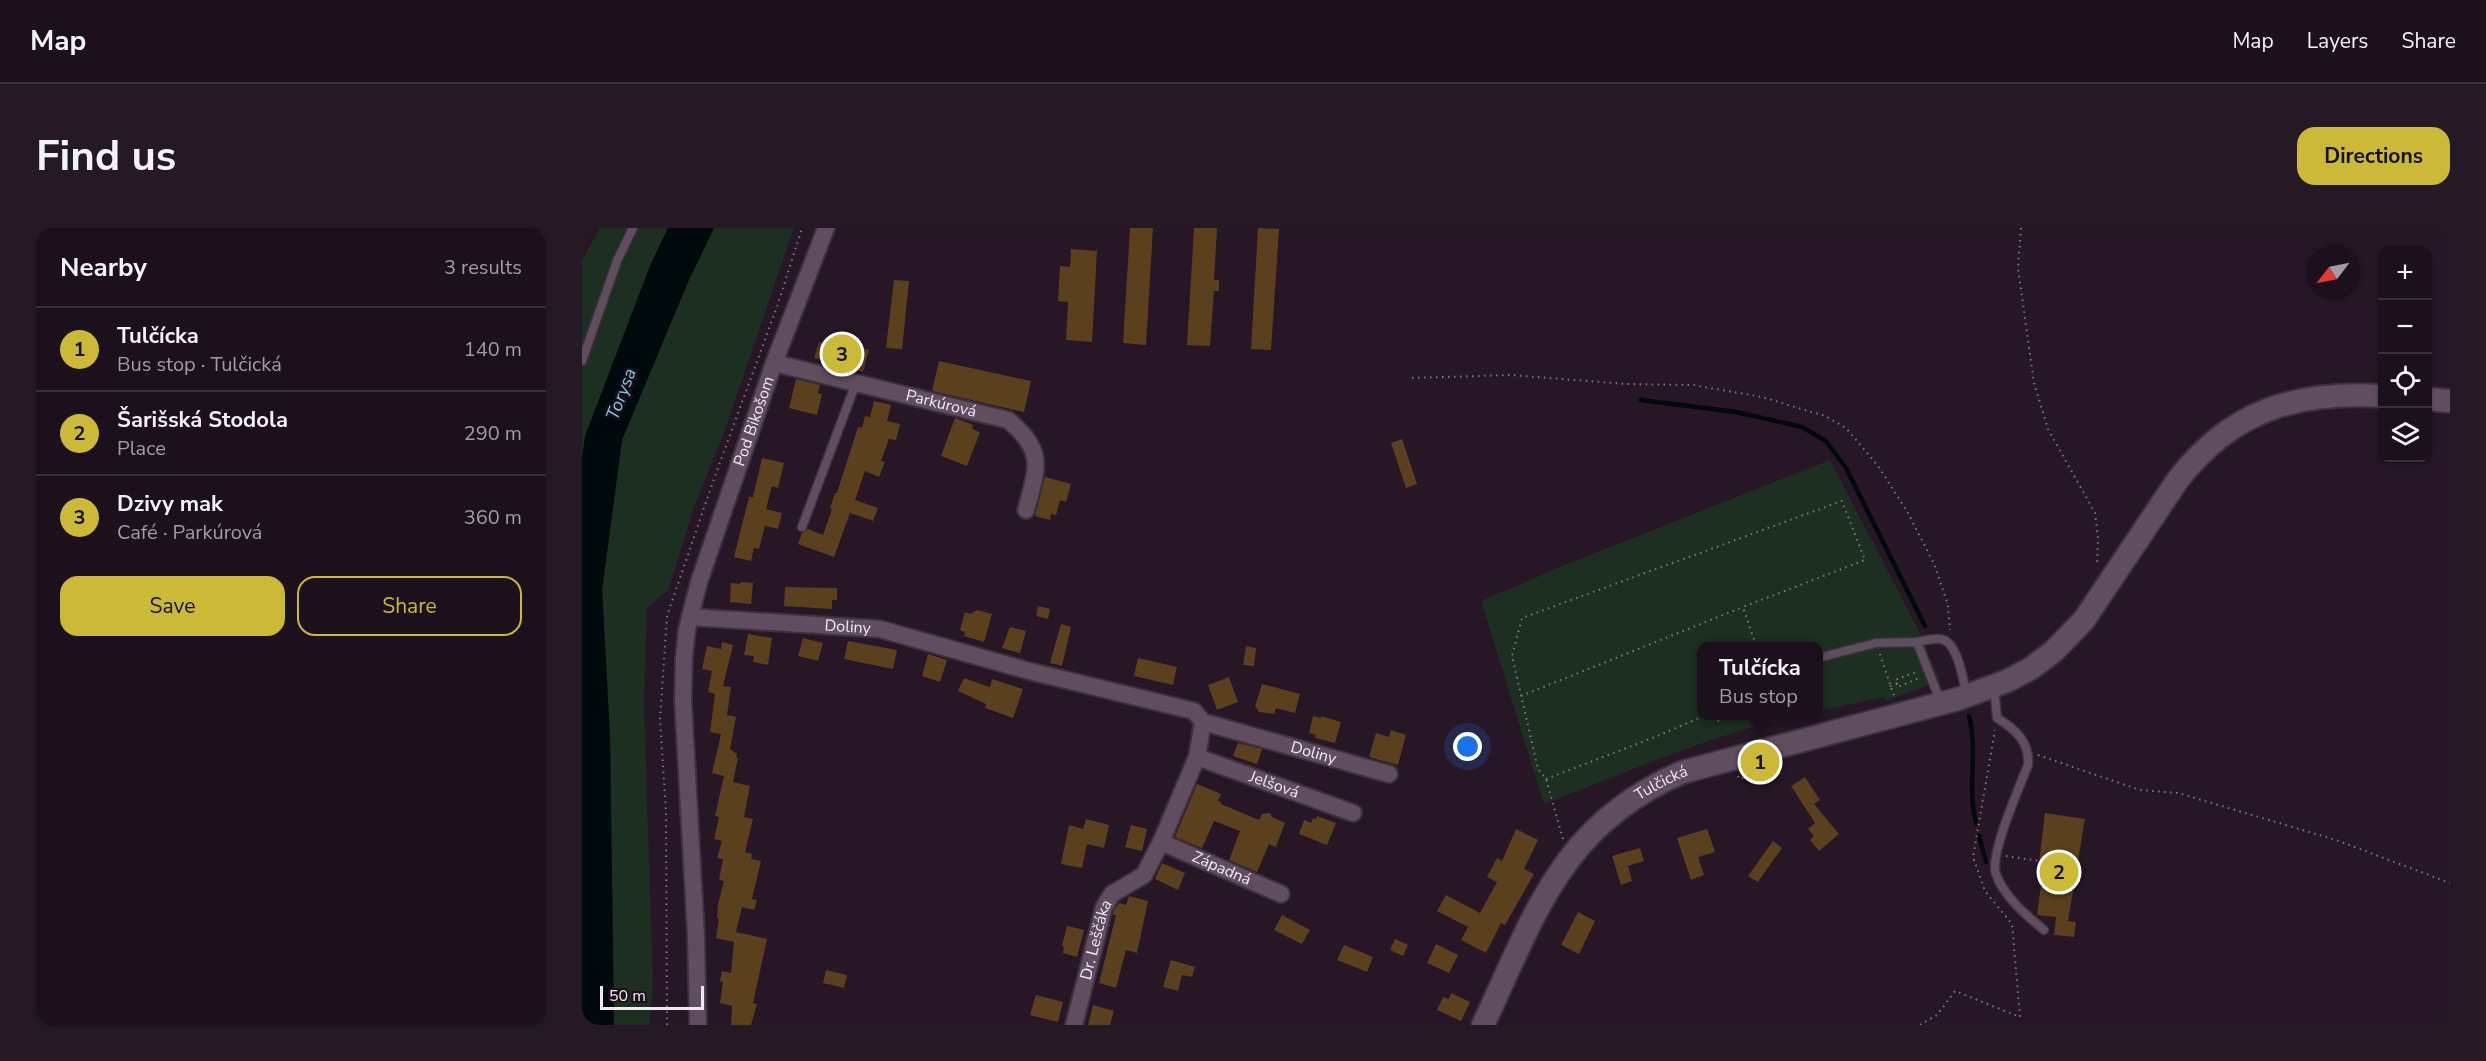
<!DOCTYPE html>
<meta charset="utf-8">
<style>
:root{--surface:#1c101c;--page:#251925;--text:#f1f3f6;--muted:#a09da3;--line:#3a303b;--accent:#ccb938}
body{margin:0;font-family:"Nunito Sans",sans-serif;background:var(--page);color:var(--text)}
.controls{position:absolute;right:18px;top:18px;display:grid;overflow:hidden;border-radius:12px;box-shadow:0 2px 4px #0004}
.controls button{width:54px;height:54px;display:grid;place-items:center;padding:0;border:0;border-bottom:2px solid var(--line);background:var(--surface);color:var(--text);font:30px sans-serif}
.compass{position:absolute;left:1724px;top:18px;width:54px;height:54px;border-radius:50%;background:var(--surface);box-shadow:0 2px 4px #0004;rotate:238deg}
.scale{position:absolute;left:18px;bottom:15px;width:104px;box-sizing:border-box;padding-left:6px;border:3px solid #f2e7f2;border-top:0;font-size:16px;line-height:21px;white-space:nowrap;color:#f2e7f2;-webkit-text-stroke:4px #1c0d1d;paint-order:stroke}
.you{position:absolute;left:886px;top:519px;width:21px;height:21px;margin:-15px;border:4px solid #fff;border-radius:50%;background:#1a73e8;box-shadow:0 0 0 9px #1a73e833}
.badge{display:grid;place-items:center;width:39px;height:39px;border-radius:50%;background:var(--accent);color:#111;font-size:20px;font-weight:700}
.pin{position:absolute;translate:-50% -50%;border:3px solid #fff;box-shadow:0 2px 6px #0006}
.popup{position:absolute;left:1115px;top:414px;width:126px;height:78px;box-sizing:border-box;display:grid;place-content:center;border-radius:12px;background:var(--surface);filter:drop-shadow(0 2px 4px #0005);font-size:20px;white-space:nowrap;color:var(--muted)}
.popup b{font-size:22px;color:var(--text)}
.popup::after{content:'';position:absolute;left:50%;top:100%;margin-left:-12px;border:12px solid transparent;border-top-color:var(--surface)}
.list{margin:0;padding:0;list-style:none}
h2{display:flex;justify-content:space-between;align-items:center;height:78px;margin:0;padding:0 24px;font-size:26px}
h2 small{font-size:20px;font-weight:400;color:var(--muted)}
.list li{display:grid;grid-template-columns:39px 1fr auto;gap:18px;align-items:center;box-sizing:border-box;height:84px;padding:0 24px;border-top:2px solid var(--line)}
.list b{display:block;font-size:22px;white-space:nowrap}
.list p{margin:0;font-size:20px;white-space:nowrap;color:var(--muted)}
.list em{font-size:20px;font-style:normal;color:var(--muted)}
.actions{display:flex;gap:12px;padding:18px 24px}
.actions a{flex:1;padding:14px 0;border:2px solid var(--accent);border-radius:18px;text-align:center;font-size:21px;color:var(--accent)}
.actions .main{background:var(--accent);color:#111}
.icon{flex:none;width:33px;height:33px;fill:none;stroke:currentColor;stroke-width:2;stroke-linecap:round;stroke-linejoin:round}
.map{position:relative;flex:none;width:1868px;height:797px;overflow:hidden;border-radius:18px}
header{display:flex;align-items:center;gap:36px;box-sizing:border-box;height:84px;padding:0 30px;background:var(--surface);border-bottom:2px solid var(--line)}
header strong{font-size:28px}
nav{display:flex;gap:33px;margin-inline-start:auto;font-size:21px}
.intro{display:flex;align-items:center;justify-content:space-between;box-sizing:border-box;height:144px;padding:0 36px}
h1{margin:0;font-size:42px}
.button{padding:15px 27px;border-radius:18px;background:var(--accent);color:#111;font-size:21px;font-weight:700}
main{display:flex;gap:36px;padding:0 36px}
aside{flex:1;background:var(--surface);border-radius:18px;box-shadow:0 2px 4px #0004}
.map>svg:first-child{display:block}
.green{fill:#1c2f20}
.water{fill:#000a0d}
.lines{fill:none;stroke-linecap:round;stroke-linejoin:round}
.stream{stroke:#000a0d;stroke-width:4.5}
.building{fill:#5a401d}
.lane-casing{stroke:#3c313c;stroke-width:11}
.street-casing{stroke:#3c313c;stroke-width:20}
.secondary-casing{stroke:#3c313c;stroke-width:26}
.path{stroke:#837583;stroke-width:2;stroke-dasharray:1.5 4.5;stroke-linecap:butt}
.lane{stroke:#604d60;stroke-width:8}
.street{stroke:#604d60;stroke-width:16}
.secondary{stroke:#604d60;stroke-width:22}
.labels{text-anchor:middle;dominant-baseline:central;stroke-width:5;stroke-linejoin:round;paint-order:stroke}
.street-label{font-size:16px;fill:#f2e7f2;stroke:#1c0d1d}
.water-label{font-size:18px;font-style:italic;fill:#74d0e3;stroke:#1c0d1d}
</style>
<header>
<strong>Map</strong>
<nav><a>Map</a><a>Layers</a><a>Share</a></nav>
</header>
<div class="intro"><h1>Find us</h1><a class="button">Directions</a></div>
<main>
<aside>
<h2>Nearby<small>3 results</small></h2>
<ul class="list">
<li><span class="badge">1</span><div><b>Tulčícka</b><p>Bus stop · Tulčická</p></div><em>140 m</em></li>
<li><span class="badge">2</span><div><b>Šarišská Stodola</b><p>Place</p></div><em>290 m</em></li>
<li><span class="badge">3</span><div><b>Dzivy mak</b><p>Café · Parkúrová</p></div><em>360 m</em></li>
</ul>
<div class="actions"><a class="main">Save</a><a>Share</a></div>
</aside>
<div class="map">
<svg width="1868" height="797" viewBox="0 0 1868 797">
<rect width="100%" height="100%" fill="#261626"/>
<g class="green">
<polygon points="18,0 86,0 68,38 3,208 0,230 0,32"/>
<polygon points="132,0 212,0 143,202 111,282 87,361 65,380 62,474 71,758 67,797 32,797 28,508 20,362 40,212 106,54"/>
<path d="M1248 232 1337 403 1358 453 1304 473 1302 469 1237 483 1236 418H1120V488H1216C1129 506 1045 545 962 576L899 373 985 336Z"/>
</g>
<polygon class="water" points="86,0 132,0 106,54 40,212 20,362 28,508 32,797 0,797 0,230 3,208 68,38"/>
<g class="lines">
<g class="stream">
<polyline points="1059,172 1154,184 1220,199 1244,213 1264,240 1343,398"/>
<path d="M1387 488C1396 523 1385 560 1394 595"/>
<polyline points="1397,608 1404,634"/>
</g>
</g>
<g class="building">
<polygon points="548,0 571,0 564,117 541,115"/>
<polygon points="612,0 635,0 632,52 637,52 637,63 632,63 628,118 605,117"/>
<polygon points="676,0 697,1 689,122 669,121"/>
<polygon points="489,21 515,23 510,114 484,112 486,74 476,73 478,38 488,39"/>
<polygon points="312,52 327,53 320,121 304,120"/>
<polygon points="237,114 264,122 266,116 287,122 281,144 232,130"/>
<polygon points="357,133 449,153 442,184 350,163"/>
<polygon points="214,151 238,157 236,165 240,166 235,187 207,180"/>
<polygon points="292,173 309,177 305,193 318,196 314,212 307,211 299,233 303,234 297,249 283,243 273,272 296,280 291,293 268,285 252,329 216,316 220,305 226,301 241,307 250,281 248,280 253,265 255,265 276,199 280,200 283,188 288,189"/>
<polygon points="373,190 391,197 390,201 398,204 385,238 359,228"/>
<polygon points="820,211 835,256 824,260 809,215"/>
<polygon points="180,230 202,235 196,260 190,258 184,281 200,285 196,301 183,298 177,321 172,320 169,333 152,329 167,269 171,269"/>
<polygon points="463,249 489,256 484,274 478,272 474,287 469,286 468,292 453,288"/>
<polygon points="159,354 171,355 169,376 148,374 149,355 158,356"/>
<polygon points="203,359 255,360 255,372 250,372 250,381 202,378"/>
<polygon points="456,378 468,381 466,391 454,388"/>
<polygon points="395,382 410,386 402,414 382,408 383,404 378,402 383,384 388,386"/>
<polygon points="479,396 489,399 480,438 468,435"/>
<polygon points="428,399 444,403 438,425 420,420"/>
<polygon points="166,406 190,410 186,437 171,434 172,428 162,427"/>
<polygon points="221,410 241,415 236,433 216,428"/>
<polygon points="266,413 315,422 311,441 262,431"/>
<polygon points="140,414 151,417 141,458 149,459 145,487 154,489 148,521 155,526 154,529 156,530 151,554 168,558 162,589 171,591 163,624 170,626 169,631 179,633 170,671 175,672 172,682 160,679 154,704 185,711 171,775 175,776 169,797 149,797 150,778 138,775 141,754 138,753 140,743 149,745 152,714 134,710 137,690 135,690 136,676 142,653 137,652 141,631 135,630 140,613 132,611 137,589 133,588 142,548 130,545 139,506 128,504 133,466 126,464 130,443 120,441 125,418 139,421"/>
<polygon points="664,418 674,420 672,438 661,437"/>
<polygon points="346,426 365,432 358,454 340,448"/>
<polygon points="556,430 595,439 591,457 552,448"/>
<polygon points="647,449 656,474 635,482 626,457"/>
<polygon points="382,450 408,459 410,451 441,461 431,490 403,480 404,476 376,463"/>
<polygon points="680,456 718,466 713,485 694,480 692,486 677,484 673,478"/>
<polygon points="731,488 739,490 739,488 759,494 753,515 733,510 734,507 727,505"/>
<polygon points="809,502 824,507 816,537 787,529 794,505 807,509"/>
<polygon points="656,515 680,521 675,536 651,528"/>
<polygon points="1223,549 1238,572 1232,576 1257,606 1237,623 1228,612 1232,608 1226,601 1233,595 1209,558"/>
<polygon points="615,556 639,566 636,573 639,574 639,576 677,592 680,586 688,585 690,589 703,595 694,619 687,616 675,644 647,632 658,603 632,593 620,620 593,609"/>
<polygon points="1463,585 1503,591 1486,693 1494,694 1492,709 1472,707 1474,689 1455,687 1462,635 1457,635"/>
<polygon points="735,588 754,595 745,617 717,606 722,592 729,595 731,590 734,591"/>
<polygon points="504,591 527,597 522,620 505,616 500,640 479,636 487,597 501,601"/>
<polygon points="549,597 565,601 560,623 543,619"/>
<polygon points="934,601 956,612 942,641 952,646 923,697 919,695 904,725 879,712 886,699 855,683 864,667 898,685 915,654 905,649 915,630 920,633"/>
<polygon points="1125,601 1133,624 1116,629 1122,647 1109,652 1095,610"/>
<polygon points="1191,613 1200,620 1176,654 1166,648"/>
<polygon points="1058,620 1062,633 1046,638 1050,653 1039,657 1030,628"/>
<polygon points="580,635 603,645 596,662 573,651"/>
<polygon points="547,668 566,673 555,725 544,722 534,760 517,755 534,687 531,687 532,682 537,675 544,677"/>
<polygon points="996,684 1013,693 997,726 979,717"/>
<polygon points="700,687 728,702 720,716 692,702"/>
<polygon points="485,698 502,702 495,729 481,725 482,719 480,718"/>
<polygon points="813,711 826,717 821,728 808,722"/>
<polygon points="854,716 876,727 867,745 845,735"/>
<polygon points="762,717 791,729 785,744 755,732"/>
<polygon points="589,732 613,739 610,749 600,747 596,763 581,759"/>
<polygon points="244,742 265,747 262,760 241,755"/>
<polygon points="869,765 888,774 879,793 855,782 861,769 867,771"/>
<polygon points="454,767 481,774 476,794 448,787"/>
<polygon points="511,777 532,783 528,797 506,797"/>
</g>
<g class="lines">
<defs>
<g id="lane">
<polyline points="0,133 35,33 51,0"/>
<polyline points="220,299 274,155"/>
<path d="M1335 414C1342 413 1351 410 1358 411 1376 412 1381 453 1385 468"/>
<polyline points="1236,430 1294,415 1335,414 1359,475"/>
<path d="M1412 458 1415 490C1433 501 1448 514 1446 537 1438 558 1407 627 1414 646 1422 669 1444 687 1462 702"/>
</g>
<g id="street">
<path id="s1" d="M192 135 426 192C464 223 455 241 444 282"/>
<path id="s2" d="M108 389 298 401 447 443 612 483 621 494 807 546"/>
<path id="s3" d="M615 529 771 585"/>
<path id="s4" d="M579 614 699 666"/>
<path id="s5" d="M116 797 114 708 101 472 102 430 105 401 117 354 192 135 244 0"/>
<path id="s6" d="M492 797 522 679 530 666 562 647 579 614 615 529 621 494"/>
</g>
<g id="secondary">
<polyline points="1846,171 1868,173"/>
<path id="s7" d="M901 797C953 687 979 596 1101 544L1376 471 1425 453 1448 441 1472 423 1502 392 1595 253C1649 182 1714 163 1800 168"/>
</g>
</defs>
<use href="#lane" class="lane-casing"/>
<use href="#street" class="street-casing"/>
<use href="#secondary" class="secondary-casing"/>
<g class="path">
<polyline points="1439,0 1436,40 1452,155 1466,201 1513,285 1516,311 1515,338"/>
<polyline points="830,150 929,147 1044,156 1111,157 1180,169 1243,188 1264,200 1296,238 1326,285 1352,336 1366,377 1368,402"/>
<polyline points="1298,426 1312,468"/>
<polyline points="1315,456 1313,452 1336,443"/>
<polyline points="1308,458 1315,456 1316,459 1337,450"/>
<polyline points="939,468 1161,379"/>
<polyline points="1133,488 1135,493 1148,488"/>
<polyline points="1456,527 1558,562 1596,565 1754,612 1868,655"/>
<polyline points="1156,548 1157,551 1194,539"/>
<polyline points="964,551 1073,509 1122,488"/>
<polyline points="981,611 964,551 956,541 930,428 940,390 1260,273 1283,332 1161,379 1174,418"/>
<polyline points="1424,628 1457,633"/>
<polyline points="85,797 84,584 78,492 85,388 133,248 196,76 220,0"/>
<polyline points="1338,797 1355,787 1373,763 1438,789 1430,696 1403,663 1391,629 1413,502"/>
</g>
<use href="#lane" class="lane"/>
<use href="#street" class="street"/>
<use href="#secondary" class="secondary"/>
</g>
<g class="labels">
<g class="street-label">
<text stroke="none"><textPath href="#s1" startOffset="172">Parkúrová</textPath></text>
<text stroke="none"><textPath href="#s5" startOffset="615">Pod Bikošom</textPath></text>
<text stroke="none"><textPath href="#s2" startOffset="158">Doliny</textPath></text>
<text stroke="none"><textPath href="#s2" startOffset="644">Doliny</textPath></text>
<text stroke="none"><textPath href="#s3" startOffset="82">Jelšová</textPath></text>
<text stroke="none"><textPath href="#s7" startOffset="308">Tulčická</textPath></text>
<text stroke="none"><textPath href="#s4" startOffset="66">Západná</textPath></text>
<text stroke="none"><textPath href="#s6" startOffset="88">Dr. Leščáka</textPath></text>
</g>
<g class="water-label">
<text transform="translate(39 166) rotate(-69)">Torysa</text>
</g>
</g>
</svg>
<div class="controls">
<button>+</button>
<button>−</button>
<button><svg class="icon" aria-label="locate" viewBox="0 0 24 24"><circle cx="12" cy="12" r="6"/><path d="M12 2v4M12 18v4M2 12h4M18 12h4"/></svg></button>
<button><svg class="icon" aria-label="layers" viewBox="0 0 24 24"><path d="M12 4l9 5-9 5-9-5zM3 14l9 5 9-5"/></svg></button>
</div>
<svg class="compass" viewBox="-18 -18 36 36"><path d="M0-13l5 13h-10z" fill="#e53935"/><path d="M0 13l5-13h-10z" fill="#a09da3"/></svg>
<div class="scale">50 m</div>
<div class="you"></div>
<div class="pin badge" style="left:1178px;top:534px">1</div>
<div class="popup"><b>Tulčícka</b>Bus stop</div>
<div class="pin badge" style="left:1477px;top:644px">2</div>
<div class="pin badge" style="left:260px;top:126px">3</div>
</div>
</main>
